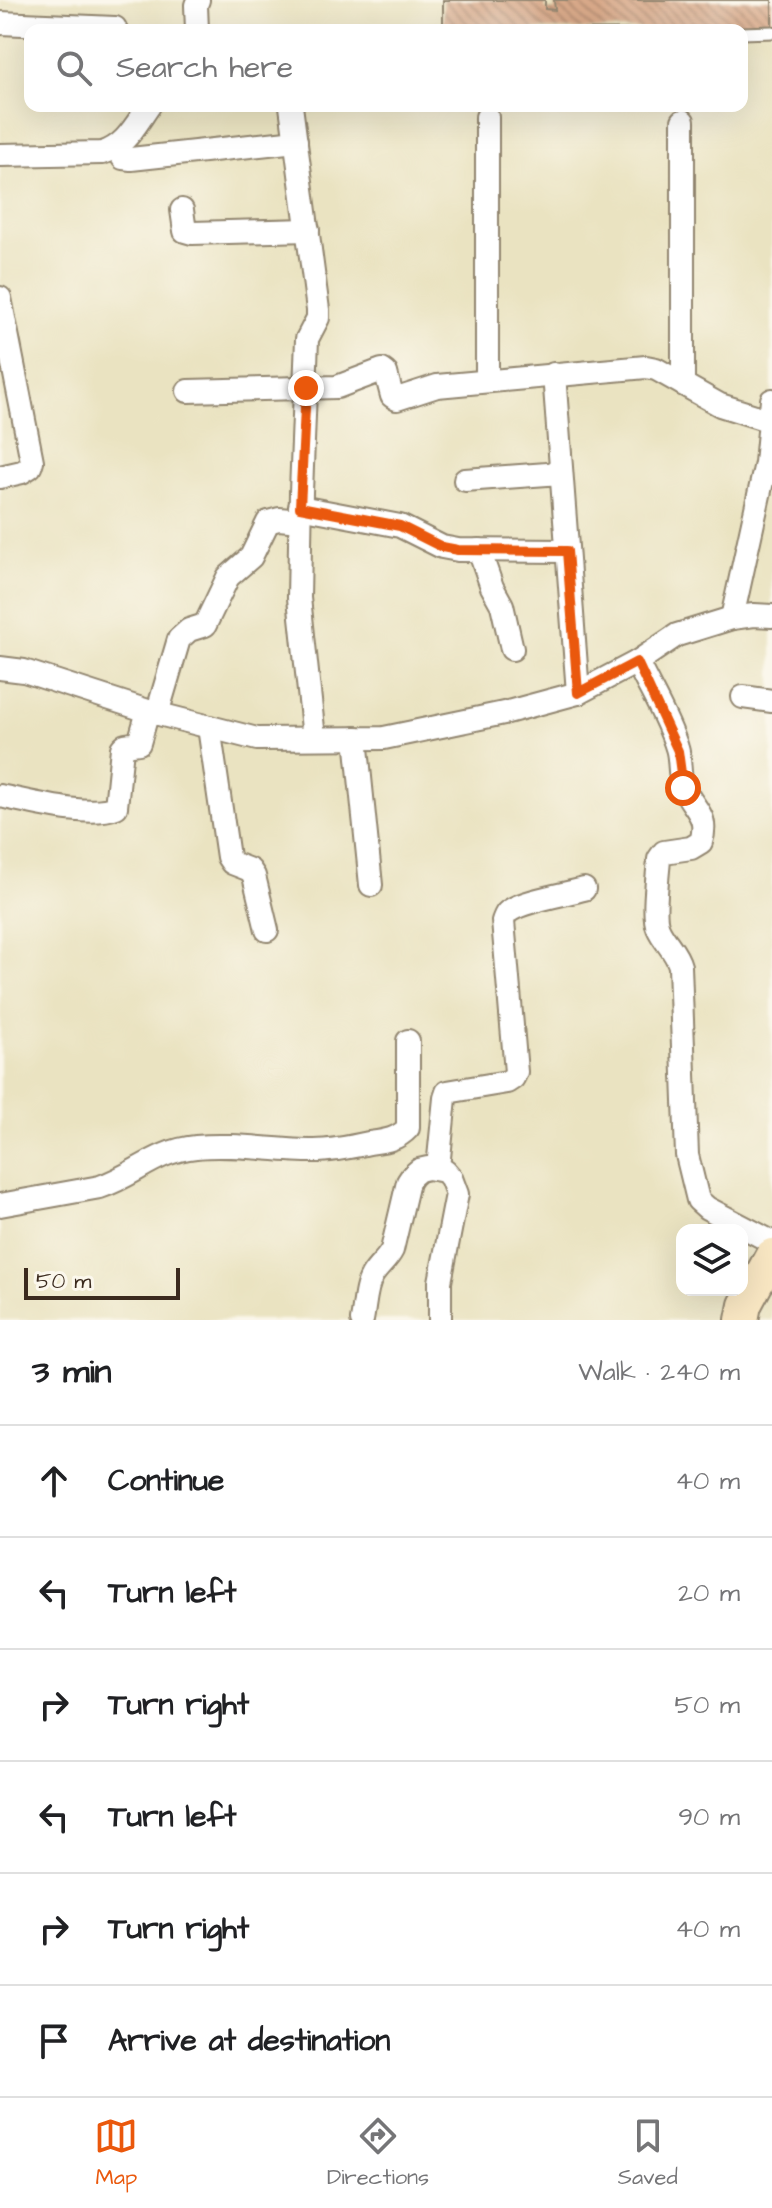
<!DOCTYPE html>
<meta charset="utf-8">
<style>
:root{--surface:#fff;--page:#f2f2f2;--text:#202124;--muted:#757577;--line:#e0e0e0;--accent:#ea580c}
body{margin:0;font-family:"Architects Daughter",sans-serif;background:var(--page);color:var(--text)}
.controls{position:absolute;right:24px;bottom:24px;display:grid;overflow:hidden;border-radius:16px;box-shadow:0 8px 32px #0002}
.controls button{width:72px;height:72px;display:grid;place-items:center;padding:0;border:0;border-bottom:2px solid var(--line);background:var(--surface);color:var(--text);font:40px sans-serif}
.scale{position:absolute;left:24px;bottom:20px;width:156px;box-sizing:border-box;padding-left:8px;border:4px solid #3b2a1e;border-top:0;font-size:22px;line-height:28px;white-space:nowrap;color:#3b2a1e;-webkit-text-stroke:6px #fbf7ec;paint-order:stroke}
.stop{position:absolute;width:24px;height:24px;margin:-18px;border:6px solid #ea580c;border-radius:50%;background:#fff}
.stop.end{background:#ea580c;border-color:#fff;box-shadow:0 2px 8px #0008}
.list{margin:0;padding:0;list-style:none}
h2{display:flex;justify-content:space-between;align-items:center;height:104px;margin:0;padding:0 32px;font-size:34px}
h2 small{font-size:26px;font-weight:400;color:var(--muted)}
.list li{display:grid;grid-template-columns:52px 1fr auto;gap:24px;align-items:center;box-sizing:border-box;height:112px;padding:0 32px;border-top:2px solid var(--line)}
.list b{display:block;font-size:30px;white-space:nowrap}
.list em{font-size:26px;font-style:normal;color:var(--muted)}
.icon{flex:none;width:44px;height:44px;fill:none;stroke:currentColor;stroke-width:2;stroke-linecap:round;stroke-linejoin:round}
.map{position:relative;flex:none;width:772px;height:1320px;overflow:hidden}
.search{position:absolute;background:var(--surface);box-shadow:0 8px 32px #0002;left:24px;right:24px;top:24px;height:88px;display:flex;align-items:center;gap:20px;box-sizing:border-box;padding:0 28px;border-radius:16px;color:var(--muted);font-size:30px}
.sheet{height:776px;background:var(--surface)}
nav{display:flex;justify-content:space-around;align-items:center;box-sizing:border-box;height:112px;border-top:2px solid var(--line);background:var(--surface);font-size:22px;color:var(--muted)}
nav a{display:grid;justify-items:center;gap:4px}
nav .on{color:var(--accent)}
.map>svg:first-child{display:block}
.building{fill:url(#building-back-hatch)}
.lines{fill:none;stroke-linecap:round;stroke-linejoin:round}
.lane-casing{stroke:#928670;stroke-width:15}
.street-casing{stroke:#928670;stroke-width:26}
.secondary-casing{stroke:#928670;stroke-width:36}
.lane{stroke:#fff;stroke-width:11}
.street{stroke:#fff;stroke-width:22}
.secondary{stroke:#f9e7c3;stroke-width:32}
.route{stroke:#ea580c;stroke-width:10}
</style>
<div class="map">
<svg width="772" height="1320" viewBox="0 0 772 1320">
<defs>
<pattern id="building-back-hatch" width="6" height="6" patternUnits="userSpaceOnUse" patternTransform="scale(2)"><rect width="6" height="6" fill="#d8a989"/><path d="M-1 5l2 2M0 0l6 6M5-1l2 2" fill="none" stroke="#b08a6f"/></pattern>
</defs>
<rect width="100%" height="100%" fill="#fbf7ec"/>
<filter id="ink" filterUnits="userSpaceOnUse"><feTurbulence type="fractalNoise" baseFrequency=".0125" numOctaves="2"/><feDisplacementMap in="SourceGraphic" scale="16" xChannelSelector="R" yChannelSelector="G"/><feConvolveMatrix kernelMatrix="1 2 1 2 8 2 1 2 1" color-interpolation-filters="sRGB"/></filter>
<filter id="wash" filterUnits="userSpaceOnUse"><feTurbulence type="fractalNoise" baseFrequency=".006" numOctaves="4" result="noise"/><feDisplacementMap in="SourceGraphic" scale="32" xChannelSelector="R" yChannelSelector="G"/><feGaussianBlur stdDeviation="1.8" result="paint"/><feColorMatrix in="noise" values="0 0 0 0 0 0 0 0 0 0 0 0 0 0 0 0 0 1.4 0 .05"/><feComposite in="paint" operator="in"/></filter>
<g filter="url(#wash)">
<rect width="100%" height="100%" fill="#eae3c1"/>
<g id="blocks">
<polygon class="building" points="443,0 545,0 545,9 555,10 554,0 772,0 772,29 443,30"/>
</g>
</g>
<g filter="url(#ink)">
<use href="#blocks" fill-opacity="0" stroke="#928670" stroke-width="2"/>
<g class="lines">
<defs>
<polyline id="lane" points="742,33 772,32"/>
<g id="street">
<polyline points="0,23 115,28"/>
<polyline points="197,30 196,5 198,0"/>
<polyline points="291,106 318,310 318,318 307,339 301,492 299,598 314,738"/>
<polyline points="116,147 123,158 131,159 296,141"/>
<path d="M0 155 102 153C125 147 136 124 149 106"/>
<polyline points="182,210 185,231 192,233 308,230"/>
<polyline points="0,298 32,461 30,467 22,472 0,477"/>
<polyline points="554,374 578,693"/>
<polyline points="487,380 487,117"/>
<polyline points="683,384 683,121"/>
<polyline points="188,391 337,387 382,370 386,373 392,396 397,399 437,386 646,367 656,369 720,405 771,421"/>
<polyline points="465,480 561,473"/>
<polyline points="300,507 400,526 442,547 458,550 567,551"/>
<polyline points="479,550 492,587 502,605 512,649"/>
<polyline points="732,618 766,463 772,400"/>
<path d="M637 662C650 690 668 718 677 748 681 760 678 773 683 785 691 809 710 813 701 842L691 848 664 852 659 859C658 875 652 914 658 928 664 942 676 951 680 966L687 1155 698 1200 707 1208 772 1242"/>
<polyline points="0,668 24,671 151,712 257,739 384,738 504,713 578,693 637,662 677,635 732,618 754,615 772,616"/>
<polyline points="743,697 772,701"/>
<polyline points="157,714 179,639 189,630 205,625 228,577 251,557 268,522 279,519 300,521"/>
<polyline points="209,727 228,857 232,863 250,870 254,876 267,930"/>
<polyline points="356,738 371,885"/>
<path d="M0 796C31 802 89 818 116 807L122 748 125 745 139 743 148 711"/>
<path d="M438 1168 445 1098 447 1092 507 1082 513 1078 516 1072 503 921C505 916 506 912 511 910 524 901 566 894 584 889"/>
<path d="M0 1205 100 1187C136 1175 155 1151 196 1147 235 1143 275 1151 314 1151 332 1151 351 1147 369 1143 384 1141 397 1140 408 1128V1041"/>
<path d="M362 1320C365 1306 365 1288 372 1276 378 1266 387 1260 392 1250L408 1182 412 1176 419 1170 428 1168 445 1171 451 1178 457 1194 440 1282V1320"/>
</g>
<polyline id="secondary" points="742,1320 745,1305 772,1255"/>
</defs>
<use href="#lane" class="lane-casing"/>
<use href="#street" class="street-casing"/>
<use href="#secondary" class="secondary-casing"/>
<use href="#lane" class="lane"/>
<use href="#street" class="street"/>
<use href="#secondary" class="secondary"/>
</g>
</g>
<g class="lines" filter="url(#ink)">
<polyline class="route" points="306,388 300,507 400,526 442,547 458,550 567,551 578,693 637,662 678,751 683,788"/>
</g>
</svg>
<div class="controls">
<button><svg class="icon" aria-label="layers" viewBox="0 0 24 24"><path d="M12 4l9 5-9 5-9-5zM3 14l9 5 9-5"/></svg></button>
</div>
<div class="scale">50 m</div>
<div class="stop" style="left:683px;top:788px"></div>
<div class="stop end" style="left:306px;top:388px"></div>
<div class="search"><svg class="icon" aria-label="search" viewBox="0 0 24 24"><circle cx="10" cy="10" r="6"/><path d="M15 15l6 6"/></svg>Search here</div>
</div>
<section class="sheet">
<h2>3 min<small>Walk · 240 m</small></h2>
<ul class="list">
<li><svg class="icon" aria-label="ahead" viewBox="0 0 24 24"><path d="M12 20V5M6 11l6-6 6 6"/></svg><div><b>Continue</b></div><em>40 m</em></li>
<li><svg class="icon" aria-label="left" viewBox="0 0 24 24"><path d="M17 20v-9H6M10 6l-5 5 5 5"/></svg><div><b>Turn left</b></div><em>20 m</em></li>
<li><svg class="icon" aria-label="right" viewBox="0 0 24 24"><path d="M7 20v-9h11M14 6l5 5-5 5"/></svg><div><b>Turn right</b></div><em>50 m</em></li>
<li><svg class="icon" aria-label="left" viewBox="0 0 24 24"><path d="M17 20v-9H6M10 6l-5 5 5 5"/></svg><div><b>Turn left</b></div><em>90 m</em></li>
<li><svg class="icon" aria-label="right" viewBox="0 0 24 24"><path d="M7 20v-9h11M14 6l5 5-5 5"/></svg><div><b>Turn right</b></div><em>40 m</em></li>
<li><svg class="icon" aria-label="arrive" viewBox="0 0 24 24"><path d="M6 21V4h12l-3 4 3 4H6"/></svg><div><b>Arrive at destination</b></div></li>
</ul>
</section>
<nav>
<a class="on"><svg class="icon" aria-label="map" viewBox="0 0 24 24"><path d="M3 6l6-2 6 2 6-2v14l-6 2-6-2-6 2zM9 4v14M15 6v14"/></svg>Map</a>
<a><svg class="icon" aria-label="directions" viewBox="0 0 24 24"><path d="M12 3l9 9-9 9-9-9zM9 14v-3h6M13 9l2 2-2 2"/></svg>Directions</a>
<a><svg class="icon" aria-label="saved" viewBox="0 0 24 24"><path d="M7 4h10v16l-5-4-5 4z"/></svg>Saved</a>
</nav>
